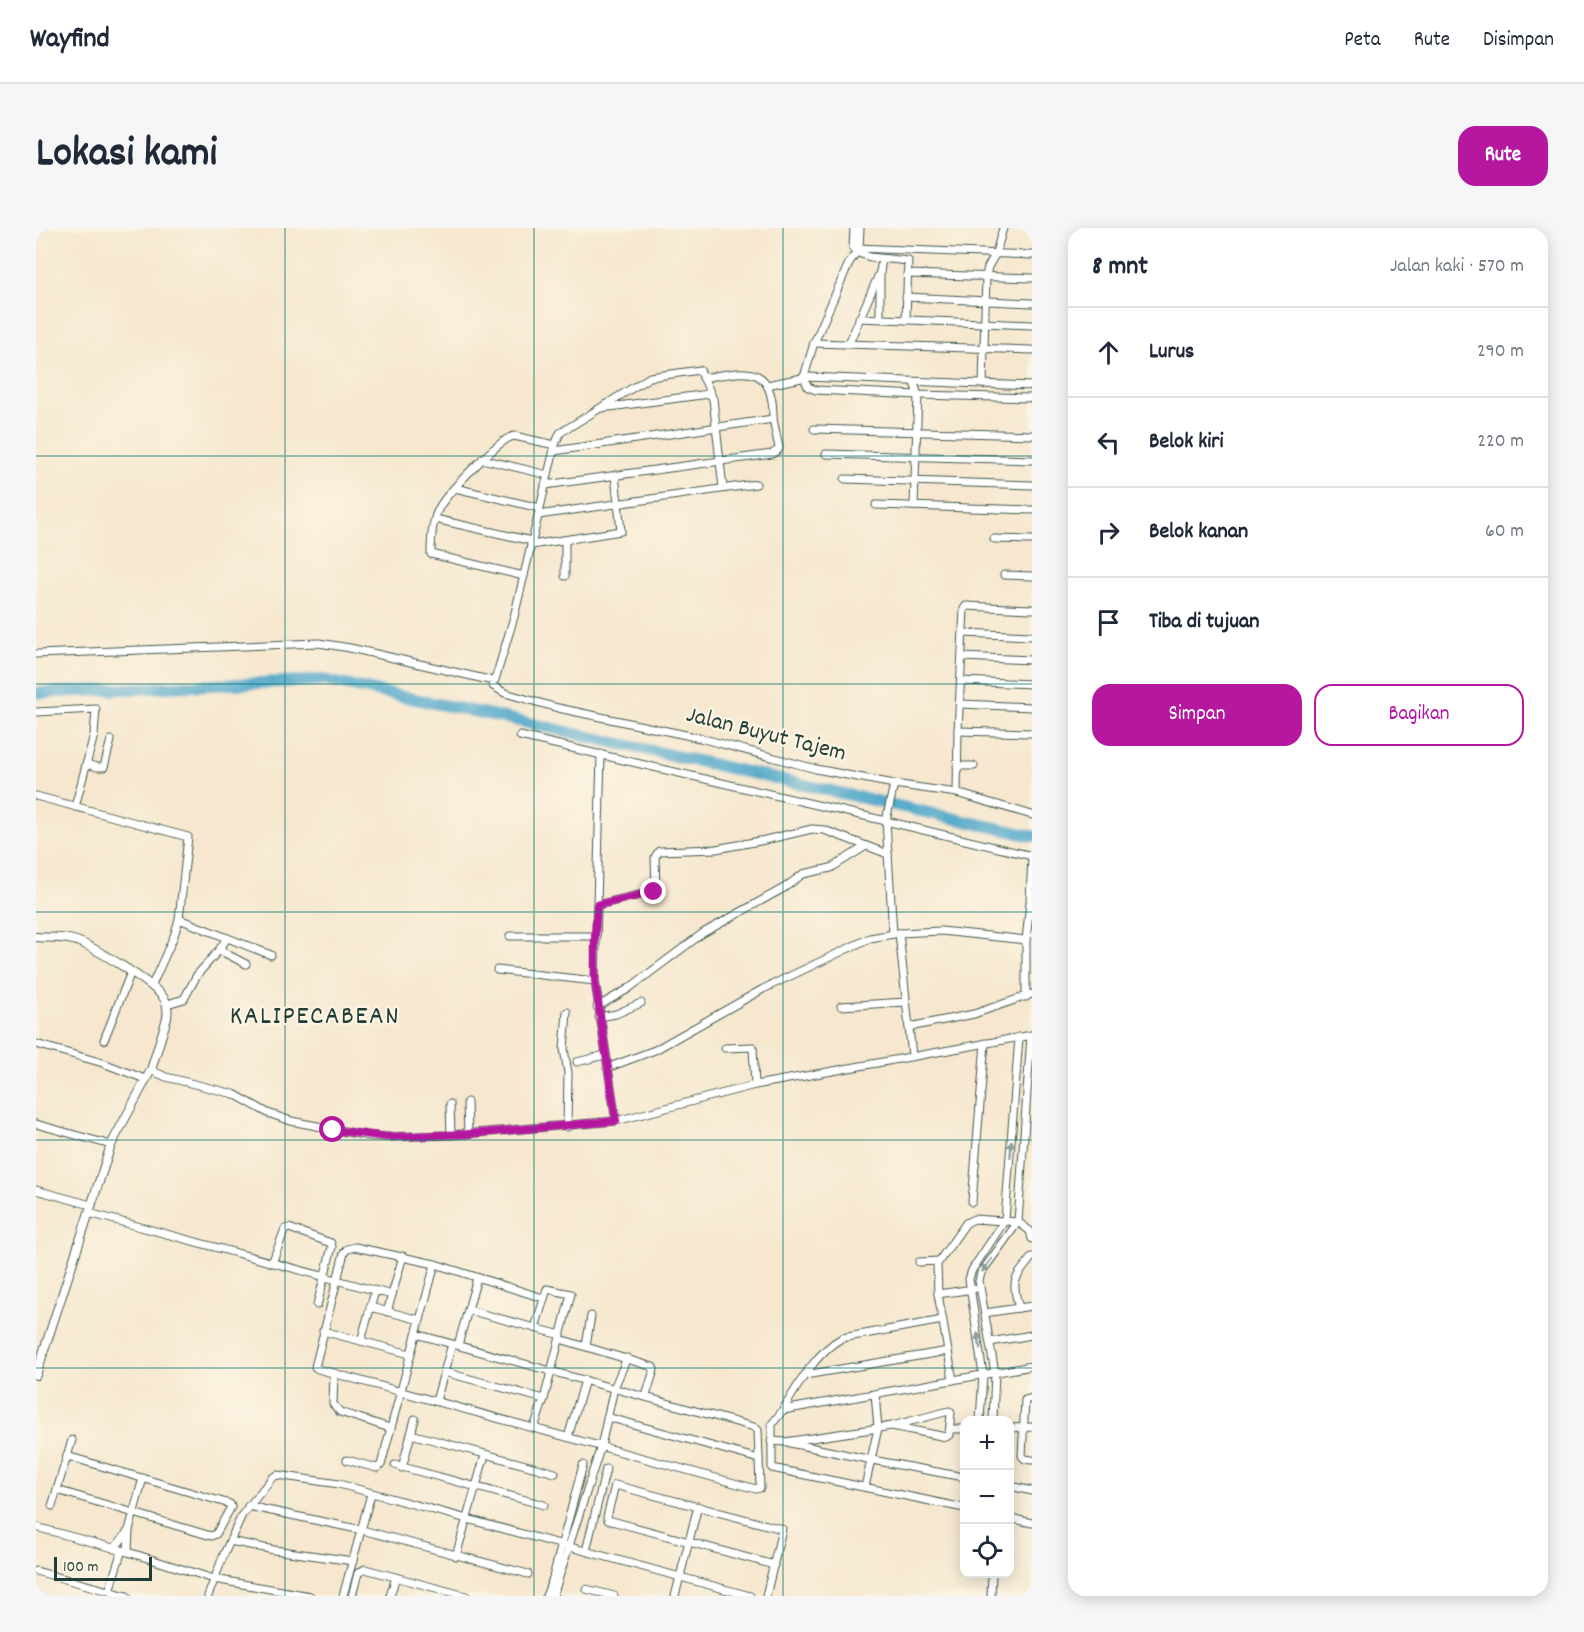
<!DOCTYPE html>
<html lang="id">
<meta charset="utf-8">
<style>
:root{--surface:#fff;--page:#f6f6f7;--text:#1f2937;--muted:#747a83;--line:#e0e1e3;--accent:#b5179e}
body{margin:0;font-family:Dekko,sans-serif;background:var(--page);color:var(--text)}
.controls{position:absolute;right:18px;bottom:18px;display:grid;overflow:hidden;border-radius:12px;box-shadow:0 3px 15px #0003}
.controls button{width:54px;height:54px;display:grid;place-items:center;padding:0;border:0;border-bottom:2px solid var(--line);background:var(--surface);color:var(--text);font:30px sans-serif}
.scale{position:absolute;left:18px;bottom:15px;width:98px;box-sizing:border-box;padding-left:6px;border:3px solid #1f3d34;border-top:0;font-size:16px;line-height:21px;white-space:nowrap;color:#1f3d34;-webkit-text-stroke:4px #fcf5e5;paint-order:stroke}
.stop{position:absolute;width:18px;height:18px;margin:-14px;border:4px solid #b5179e;border-radius:50%;background:#fff}
.stop.end{background:#b5179e;border-color:#fff;box-shadow:0 2px 6px #0008}
.list{margin:0;padding:0;list-style:none}
h2{display:flex;justify-content:space-between;align-items:center;height:78px;margin:0;padding:0 24px;font-size:26px}
h2 small{font-size:20px;font-weight:400;color:var(--muted)}
.list li{display:grid;grid-template-columns:39px 1fr auto;gap:18px;align-items:center;box-sizing:border-box;height:90px;padding:0 24px;border-top:2px solid var(--line)}
.list b{display:block;font-size:22px;white-space:nowrap}
.list em{font-size:20px;font-style:normal;color:var(--muted)}
.actions{display:flex;gap:12px;padding:18px 24px}
.actions a{flex:1;padding:14px 0;border:2px solid var(--accent);border-radius:18px;text-align:center;font-size:21px;color:var(--accent)}
.actions .main{background:var(--accent);color:#fff}
.icon{flex:none;width:33px;height:33px;fill:none;stroke:currentColor;stroke-width:2;stroke-linecap:round;stroke-linejoin:round}
.map{position:relative;flex:none;width:996px;height:1368px;overflow:hidden;border-radius:18px}
header{display:flex;align-items:center;gap:36px;box-sizing:border-box;height:84px;padding:0 30px;background:var(--surface);border-bottom:2px solid var(--line)}
header strong{font-size:28px}
nav{display:flex;gap:33px;margin-inline-start:auto;font-size:21px}
.intro{display:flex;align-items:center;justify-content:space-between;box-sizing:border-box;height:144px;padding:0 36px}
h1{margin:0;font-size:42px}
.button{padding:15px 27px;border-radius:18px;background:var(--accent);color:#fff;font-size:21px;font-weight:700}
main{display:flex;gap:36px;padding:0 36px}
aside{flex:1;background:var(--surface);border-radius:18px;box-shadow:0 3px 15px #0003}
.map>svg:first-child{display:block}
.lines{fill:none;stroke-linecap:round;stroke-linejoin:round}
.river{stroke:#4ba5c9;stroke-width:12}
.minor-casing{stroke:#3f564b;stroke-width:9}
.tertiary-casing{stroke:#3f564b;stroke-width:10}
.minor{stroke:#fff;stroke-width:7}
.tertiary{stroke:#fff;stroke-width:8}
.oneway{fill:#8f9e9a}
.route{stroke:#b5179e;stroke-width:8}
.grid{fill:none;stroke:#0f766e;stroke-width:1.5;stroke-opacity:0.55}
.labels{text-anchor:middle;dominant-baseline:central;stroke-width:4.5;stroke-linejoin:round;paint-order:stroke}
.street-label{font-size:24px;fill:#1f3d34;stroke:#fcf5e5}
.quarter-label{font-size:27px;letter-spacing:1.5px;fill:#1f3d34;stroke:#fcf5e5}
</style>
<header>
<strong>Wayfind</strong>
<nav><a>Peta</a><a>Rute</a><a>Disimpan</a></nav>
</header>
<div class="intro"><h1>Lokasi kami</h1><a class="button">Rute</a></div>
<main>
<div class="map">
<svg width="996" height="1368" viewBox="0 0 996 1368">
<rect width="100%" height="100%" fill="#fcf5e5"/>
<filter id="ink" filterUnits="userSpaceOnUse"><feTurbulence type="fractalNoise" baseFrequency=".0167" numOctaves="2"/><feDisplacementMap in="SourceGraphic" scale="12" xChannelSelector="R" yChannelSelector="G"/><feConvolveMatrix kernelMatrix="1 2 1 2 8 2 1 2 1" color-interpolation-filters="sRGB"/></filter>
<filter id="wash" filterUnits="userSpaceOnUse"><feTurbulence type="fractalNoise" baseFrequency=".008" numOctaves="4" result="noise"/><feDisplacementMap in="SourceGraphic" scale="24" xChannelSelector="R" yChannelSelector="G"/><feGaussianBlur stdDeviation="1.35" result="paint"/><feColorMatrix in="noise" values="0 0 0 0 0 0 0 0 0 0 0 0 0 0 0 0 0 1.4 0 .05"/><feComposite in="paint" operator="in"/></filter>
<g filter="url(#wash)">
<rect width="100%" height="100%" fill="#f6e7ce"/>
<g class="lines">
<polyline class="river" points="0,465 287,452 465,489 996,608"/>
</g>
</g>
<g filter="url(#ink)">
<g class="lines">
<defs>
<g id="minor">
<polyline points="824,0 823,20 813,35 778,115 768,149 772,159 780,162 882,167 996,170"/>
<polyline points="817,20 818,0"/>
<polyline points="820,20 996,27"/>
<polyline points="820,24 834,29 872,33 870,92"/>
<polyline points="871,46 996,50"/>
<polyline points="870,69 996,75"/>
<polyline points="823,90 996,97"/>
<polyline points="844,90 844,44 846,31"/>
<polyline points="778,115 996,122"/>
<polyline points="813,115 844,44"/>
<polyline points="878,155 882,167 878,278"/>
<polyline points="947,156 950,48 952,39 960,25 967,0"/>
<polyline points="731,157 771,149 996,158"/>
<polyline points="566,180 673,166"/>
<polyline points="778,201 996,207"/>
<path d="M518 223 737 191C738 134 709 143 667 150"/>
<polyline points="790,226 996,232"/>
<polyline points="446,231 512,247"/>
<polyline points="809,251 996,257"/>
<polyline points="509,257 736,226 742,222 743,220 737,191"/>
<polyline points="419,260 504,280"/>
<polyline points="840,277 996,282"/>
<polyline points="502,287 720,256"/>
<polyline points="399,291 496,313"/>
<polyline points="958,311 996,312"/>
<polyline points="495,317 585,303 579,247"/>
<polyline points="968,347 996,348"/>
<path d="M488 348 395 326C395 313 396 292 403 280 410 266 464 210 478 208L519 217"/>
<polyline points="529,348 529,312"/>
<polyline points="928,405 996,408"/>
<polyline points="0,426 283,415 314,420 453,452"/>
<polyline points="926,429 996,432"/>
<polyline points="459,452 478,389 519,217 524,205 614,149 664,142 677,171 687,260"/>
<polyline points="925,453 996,456"/>
<polyline points="457,458 469,465 522,480 664,510 780,541 858,556 921,565 996,587"/>
<polyline points="924,476 996,479"/>
<polyline points="0,484 60,481 58,507 39,579"/>
<polyline points="922,503 996,505"/>
<polyline points="484,508 850,593 857,706"/>
<polyline points="565,526 559,753 580,893"/>
<polyline points="50,536 61,539 68,539 75,512"/>
<polyline points="921,538 938,538"/>
<polyline points="858,556 850,593 996,628"/>
<polyline points="921,565 922,503 928,381 930,378 996,381"/>
<polyline points="0,568 152,609 143,691"/>
<polyline points="561,677 620,663 619,629 623,623 680,621 729,612 776,601 788,602 852,626"/>
<polyline points="863,705 876,828"/>
<polyline points="474,708 559,708"/>
<polyline points="990,712 994,674 996,628"/>
<polyline points="183,722 210,736"/>
<polyline points="461,742 559,753"/>
<polyline points="116,757 138,708 143,691 235,727"/>
<polyline points="131,776 148,771 161,747 183,722 191,710"/>
<polyline points="805,778 870,774"/>
<polyline points="561,779 592,761 667,705 748,660 767,646 795,640 830,618"/>
<polyline points="563,789 580,786 605,775"/>
<polyline points="873,799 938,786 996,766"/>
<polyline points="68,812 95,744"/>
<polyline points="0,816 67,835 109,851"/>
<polyline points="689,820 717,819 719,857"/>
<polyline points="541,834 569,827"/>
<polyline points="571,840 619,822 727,761 834,710 863,705 905,703 990,712 990,769"/>
<polyline points="115,842 130,849 198,866 232,885 255,893 333,908 351,909 415,907 580,893 719,857 996,807"/>
<polyline points="431,874 432,906"/>
<polyline points="414,876 415,907"/>
<polyline points="0,896 75,917"/>
<polyline points="531,899 532,845 528,821 531,784"/>
<polyline points="0,962 55,977"/>
<polyline points="936,974 949,815"/>
<polyline points="53,985 356,1067"/>
<polyline points="883,1034 903,1033"/>
<polyline points="236,1035 249,1001 253,1000 295,1015 296,1019 281,1077"/>
<polyline points="902,1066 938,1061"/>
<polyline points="334,1079 384,1092"/>
<path d="M983 1080C975 1051 978 1052 996 1029"/>
<polyline points="432,1082 525,1107"/>
<polyline points="351,1084 367,1028"/>
<polyline points="949,1085 996,1078"/>
<polyline points="287,1103 374,1126"/>
<polyline points="380,1106 718,1199 722,1202 724,1260 720,1261 282,1141 279,1139 308,1025 311,1021 319,1019 399,1036 507,1070"/>
<polyline points="524,1111 617,1139 618,1142 610,1168"/>
<polyline points="325,1113 339,1063"/>
<polyline points="954,1114 996,1107"/>
<polyline points="422,1117 441,1050"/>
<polyline points="550,1118 555,1088"/>
<polyline points="408,1144 508,1171"/>
<polyline points="298,1145 297,1176 304,1184 354,1200"/>
<polyline points="769,1147 912,1123"/>
<polyline points="917,1152 902,1066 901,1036 930,995 938,991 982,994 994,1003 996,1011"/>
<polyline points="996,1170 989,1172 986,1228 989,1231 996,1232"/>
<polyline points="400,1173 416,1116"/>
<path d="M747 1182C762 1157 780 1124 806 1110L907 1092"/>
<polyline points="571,1189 723,1231"/>
<polyline points="944,1192 947,1147 933,1051 936,1042 969,992 983,809"/>
<polyline points="957,1192 959,1145 943,1053 945,1045 982,994 995,807"/>
<polyline points="498,1200 508,1171 535,1066 511,1061 499,1100"/>
<polyline points="974,1200 996,1199"/>
<polyline points="914,1201 928,1201"/>
<polyline points="375,1206 519,1245"/>
<polyline points="532,1209 549,1152"/>
<polyline points="735,1213 749,1214 856,1198 913,1183 915,1185 913,1207 910,1209 856,1198"/>
<polyline points="754,1215 836,1232 928,1249"/>
<polyline points="311,1232 341,1240 345,1237 399,1036"/>
<polyline points="359,1237 508,1277"/>
<polyline points="366,1240 379,1191"/>
<polyline points="974,1258 996,1263"/>
<polyline points="829,1259 842,1200 839,1166"/>
<polyline points="21,1262 175,1308 180,1306 195,1279 194,1276 31,1228"/>
<polyline points="16,1278 36,1212"/>
<polyline points="212,1278 326,1302 492,1346"/>
<polyline points="928,1280 736,1240 736,1196 747,1182 996,1138"/>
<polyline points="974,1290 996,1295"/>
<polyline points="0,1299 92,1324 178,1351 274,1368"/>
<polyline points="93,1302 107,1250"/>
<polyline points="194,1313 238,1322 317,1333"/>
<polyline points="78,1321 93,1302 92,1324"/>
<polyline points="550,1323 570,1241"/>
<polyline points="420,1328 449,1227"/>
<polyline points="0,1343 91,1368"/>
<polyline points="550,1361 578,1368"/>
<polyline points="73,1363 86,1322"/>
<polyline points="172,1368 188,1326 206,1287 236,1250 241,1247 303,1256 714,1368"/>
<polyline points="307,1368 335,1266"/>
<polyline points="316,1368 322,1345 329,1341 430,1368"/>
<polyline points="354,1368 360,1349"/>
<polyline points="510,1368 516,1353 547,1237"/>
<polyline points="517,1368 565,1218 578,1160 591,1130"/>
<polyline points="639,1368 662,1278"/>
<polyline points="730,1368 746,1301 579,1257 571,1289 572,1292 738,1337"/>
<polyline points="955,1368 956,1346"/>
</g>
<path id="tertiary" d="M0 709C12 710 25 709 37 712 54 716 121 757 129 772 132 778 132 783 131 790L115 842 75 917 0 1147"/>
</defs>
<use href="#minor" class="minor-casing"/>
<use href="#tertiary" class="tertiary-casing"/>
<use href="#minor" class="minor"/>
<use href="#tertiary" class="tertiary"/>
</g>
<defs><path id="oneway-solid" d="M-6-.8H1V-3.2L6.5 0L1 3.2V.8H-6Z" transform="scale(1.5)"/></defs>
<g class="oneway">
<use href="#oneway-solid" transform="translate(975 921) rotate(-85)"/>
<use href="#oneway-solid" transform="translate(951 1037) rotate(126)"/>
<use href="#oneway-solid" transform="translate(943 1113) rotate(-100)"/>
</g>
</g>
<g class="lines" filter="url(#ink)">
<polyline class="route" points="297,902 351,909 432,906 580,893 559,753 559,708 561,677 618,664"/>
</g>
<path class="grid" d="M249 0V1368M498 0V1368M747 0V1368M0 228H996M0 456H996M0 684H996M0 912H996M0 1140H996"/>
<g class="labels">
<g class="street-label">
<text transform="translate(730 507) rotate(14)">Jalan Buyut Tajem</text>
</g>
<g class="quarter-label">
<text x="279" y="789">KALIPECABEAN</text>
</g>
</g>
</svg>
<div class="controls">
<button>+</button>
<button>−</button>
<button><svg class="icon" aria-label="locate" viewBox="0 0 24 24"><circle cx="12" cy="12" r="6"/><path d="M12 2v4M12 18v4M2 12h4M18 12h4"/></svg></button>
</div>
<div class="scale">100 m</div>
<div class="stop" style="left:297px;top:902px"></div>
<div class="stop end" style="left:618px;top:664px"></div>
</div>
<aside>
<h2>8 mnt<small>Jalan kaki · 570 m</small></h2>
<ul class="list">
<li><svg class="icon" aria-label="ahead" viewBox="0 0 24 24"><path d="M12 20V5M6 11l6-6 6 6"/></svg><div><b>Lurus</b></div><em>290 m</em></li>
<li><svg class="icon" aria-label="left" viewBox="0 0 24 24"><path d="M17 20v-9H6M10 6l-5 5 5 5"/></svg><div><b>Belok kiri</b></div><em>220 m</em></li>
<li><svg class="icon" aria-label="right" viewBox="0 0 24 24"><path d="M7 20v-9h11M14 6l5 5-5 5"/></svg><div><b>Belok kanan</b></div><em>60 m</em></li>
<li><svg class="icon" aria-label="arrive" viewBox="0 0 24 24"><path d="M6 21V4h12l-3 4 3 4H6"/></svg><div><b>Tiba di tujuan</b></div></li>
</ul>
<div class="actions"><a class="main">Simpan</a><a>Bagikan</a></div>
</aside>
</main>
